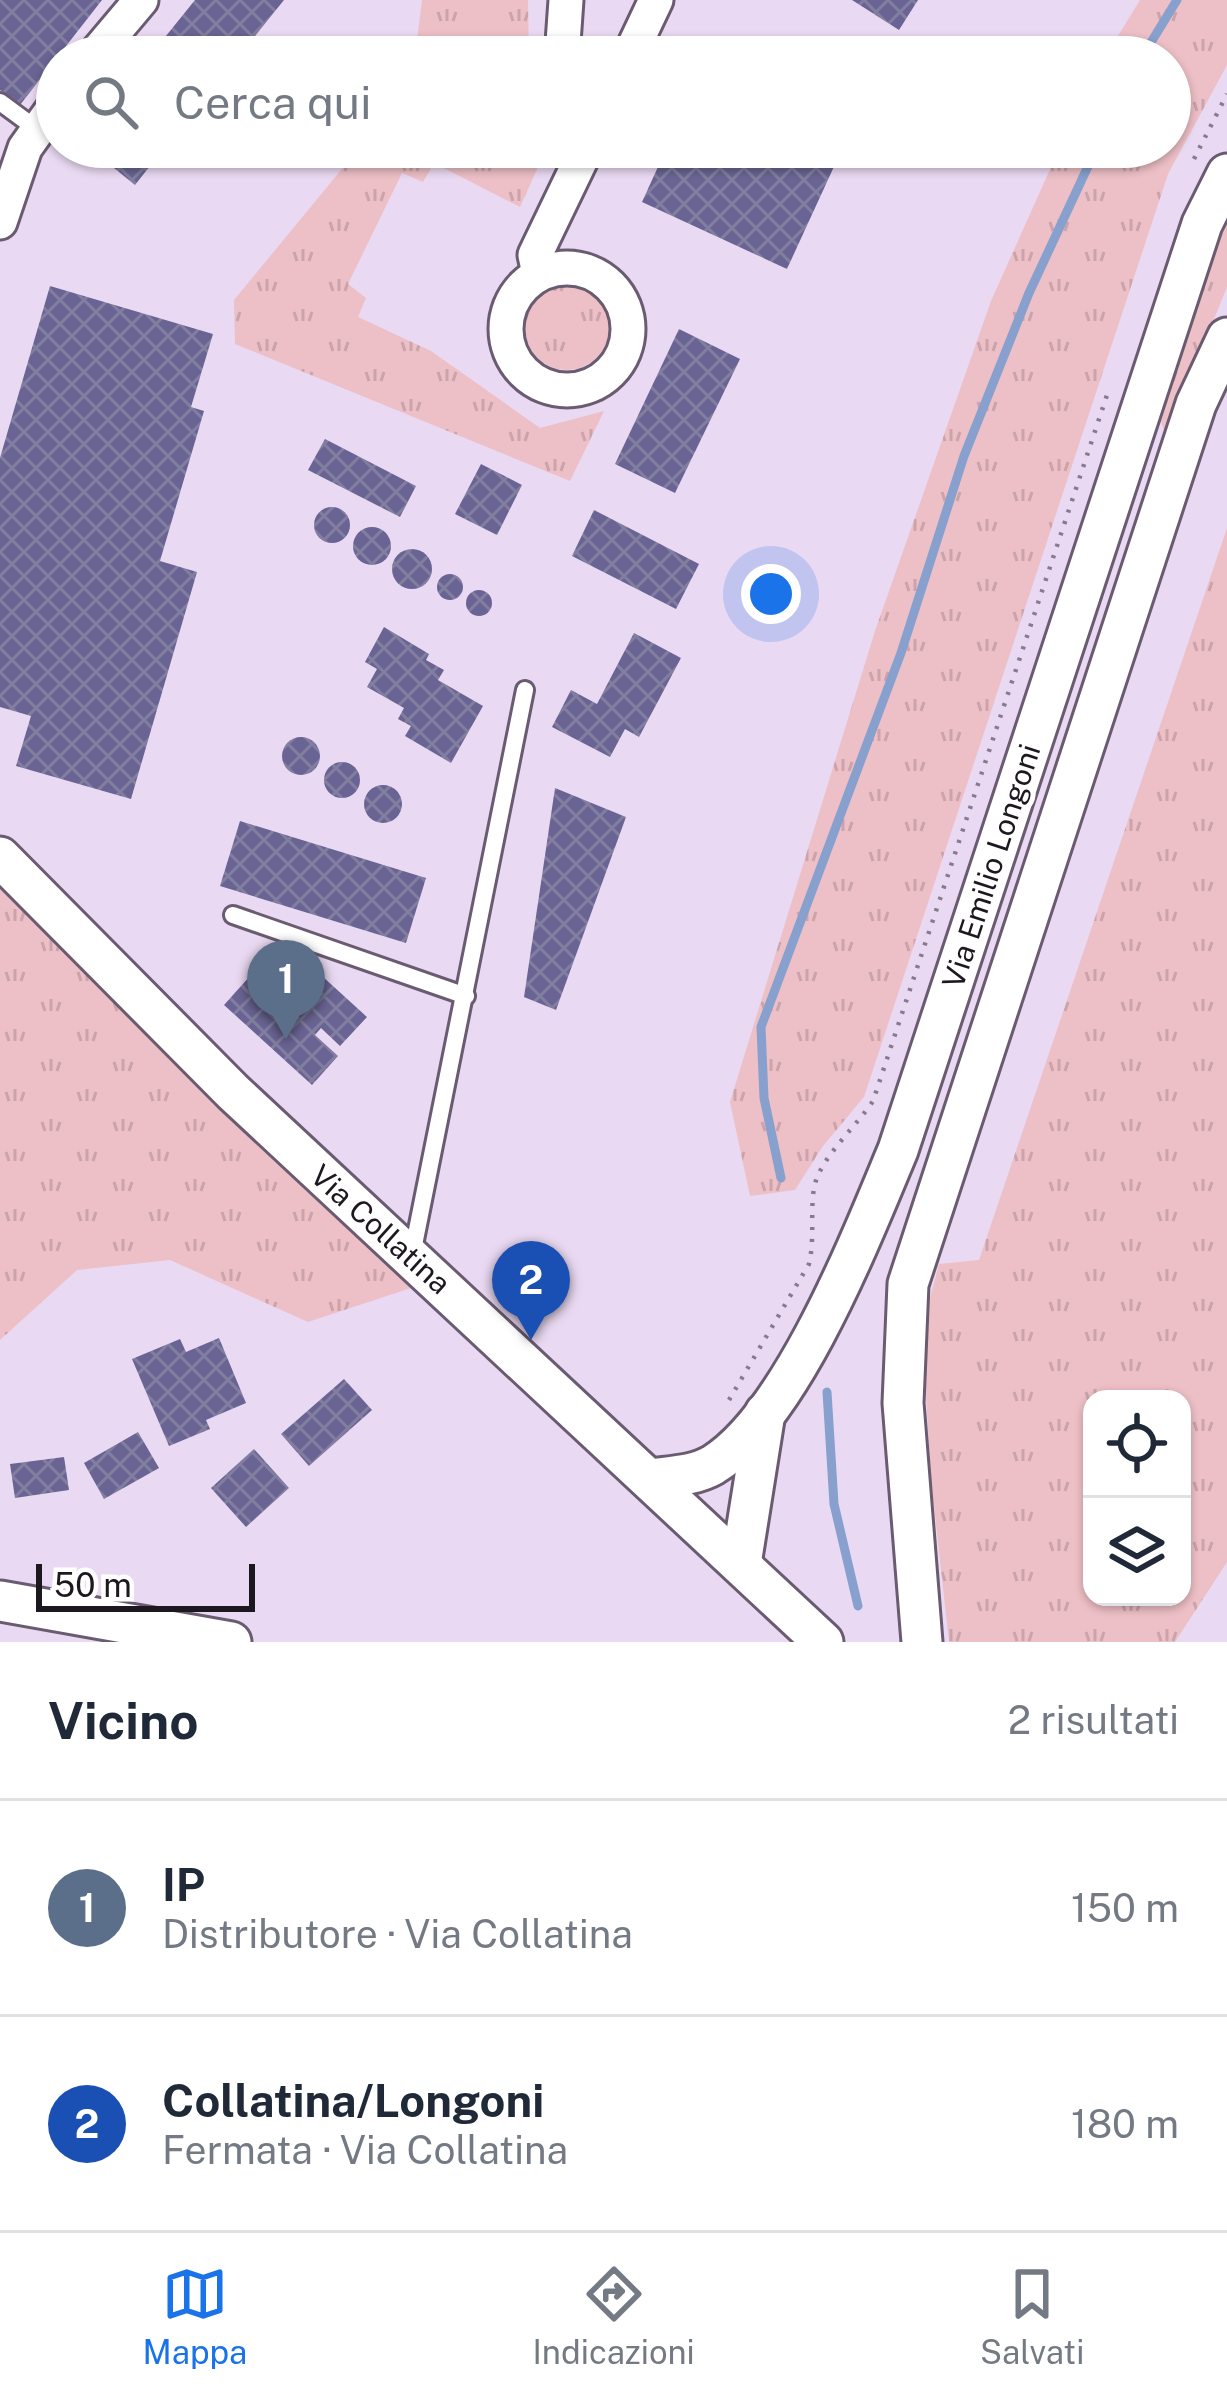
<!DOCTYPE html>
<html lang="it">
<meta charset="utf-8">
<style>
:root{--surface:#fff;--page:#f2f2f3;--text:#1f2937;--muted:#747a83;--line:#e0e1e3;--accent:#1a73e8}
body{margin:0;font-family:"Public Sans",sans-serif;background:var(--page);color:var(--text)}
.controls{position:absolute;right:36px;bottom:36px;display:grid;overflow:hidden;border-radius:24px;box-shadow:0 3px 9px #0004}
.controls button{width:108px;height:108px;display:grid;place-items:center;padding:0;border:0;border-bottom:3px solid var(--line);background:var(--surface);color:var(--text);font:60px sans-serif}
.scale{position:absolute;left:36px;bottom:30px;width:219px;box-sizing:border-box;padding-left:12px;border:6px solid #1d1720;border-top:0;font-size:33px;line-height:42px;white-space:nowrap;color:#1d1720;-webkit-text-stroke:9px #fff;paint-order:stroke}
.you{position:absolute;left:771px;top:594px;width:42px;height:42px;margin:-30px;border:9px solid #fff;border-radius:50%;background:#1a73e8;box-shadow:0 0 0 18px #1a73e833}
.badge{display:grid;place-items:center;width:78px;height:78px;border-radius:50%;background:var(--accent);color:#fff;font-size:39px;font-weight:700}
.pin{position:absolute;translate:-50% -99px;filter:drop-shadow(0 3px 6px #0008)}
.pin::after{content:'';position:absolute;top:63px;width:42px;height:36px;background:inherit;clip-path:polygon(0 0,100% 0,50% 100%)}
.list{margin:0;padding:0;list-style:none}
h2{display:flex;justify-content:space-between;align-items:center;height:156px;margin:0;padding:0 48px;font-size:51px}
h2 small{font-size:39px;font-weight:400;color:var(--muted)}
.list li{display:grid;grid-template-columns:78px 1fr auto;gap:36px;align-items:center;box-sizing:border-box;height:216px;padding:0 48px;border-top:3px solid var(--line)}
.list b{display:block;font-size:45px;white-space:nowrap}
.list p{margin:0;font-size:39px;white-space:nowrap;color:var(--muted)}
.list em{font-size:39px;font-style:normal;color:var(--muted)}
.icon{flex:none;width:66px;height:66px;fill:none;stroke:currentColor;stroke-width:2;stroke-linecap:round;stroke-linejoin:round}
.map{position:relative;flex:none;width:1227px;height:1642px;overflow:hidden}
.search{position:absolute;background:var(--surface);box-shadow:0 3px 9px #0004;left:36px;right:36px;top:36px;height:132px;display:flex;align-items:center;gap:30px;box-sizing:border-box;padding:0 42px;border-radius:66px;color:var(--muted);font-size:45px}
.sheet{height:588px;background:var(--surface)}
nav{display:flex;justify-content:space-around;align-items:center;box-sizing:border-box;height:168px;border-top:3px solid var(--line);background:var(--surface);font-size:33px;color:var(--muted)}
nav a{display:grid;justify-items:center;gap:6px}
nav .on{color:var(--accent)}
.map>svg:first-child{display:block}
.grass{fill:url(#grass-tufts);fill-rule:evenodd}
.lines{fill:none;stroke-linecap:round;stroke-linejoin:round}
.stream{stroke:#87a0cd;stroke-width:9}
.building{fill:url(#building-cross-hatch)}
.service-casing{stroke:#6a5b71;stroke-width:22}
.minor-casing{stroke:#6a5b71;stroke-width:39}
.tertiary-casing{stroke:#6a5b71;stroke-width:45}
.path{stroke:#867b8c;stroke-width:4.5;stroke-dasharray:3 9;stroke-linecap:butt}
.service{stroke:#fff;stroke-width:16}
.minor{stroke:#fff;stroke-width:33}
.tertiary{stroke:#fff;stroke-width:39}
.labels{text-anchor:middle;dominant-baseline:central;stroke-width:10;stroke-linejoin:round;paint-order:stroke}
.street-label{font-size:30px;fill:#1d1720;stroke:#fff}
</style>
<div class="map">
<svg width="1227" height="1642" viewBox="0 0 1227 1642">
<defs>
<pattern id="grass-tufts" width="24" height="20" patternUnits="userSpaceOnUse" patternTransform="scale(3)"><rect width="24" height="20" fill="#edbfc6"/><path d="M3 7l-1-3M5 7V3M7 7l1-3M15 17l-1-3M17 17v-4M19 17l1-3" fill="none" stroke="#cba3aa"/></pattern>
<pattern id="building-cross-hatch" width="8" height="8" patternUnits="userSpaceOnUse" patternTransform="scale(3)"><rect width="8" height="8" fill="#696493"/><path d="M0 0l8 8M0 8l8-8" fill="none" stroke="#827e9f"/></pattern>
</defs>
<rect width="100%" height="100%" fill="#ead9f2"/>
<g class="grass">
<polygon points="422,0 528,0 529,57 415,57"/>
<polygon points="1140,0 1227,0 1227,65 1168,174 864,1097 823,1146 795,1190 750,1196 730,1102 875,631 991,301 1060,147 1170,147 1170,57 1105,57"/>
<polygon points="360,147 547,147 520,207 434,163 423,182 402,173 348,284 366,298 358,317 431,351 540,428 604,411 570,481 235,344 234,300"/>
<polygon points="1227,223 1227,287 1166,437 1161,422 1212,252"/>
<circle cx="567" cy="328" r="42"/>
<path d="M1227 528V1562L1175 1642H949L931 1479 922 1329 939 1264 979 1260ZM1092 1399H1182V1597H1092Z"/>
<polygon points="0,877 423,1284 308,1322 170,1260 77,1270 0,1340"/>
</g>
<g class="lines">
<g class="stream">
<polyline points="1142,57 1177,0"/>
<polyline points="781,1178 764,1098 761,1027 901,653 964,456 1029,293 1097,147"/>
<polyline points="827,1392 834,1504 858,1606"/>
</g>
</g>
<g class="building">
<polygon points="0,0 102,0 20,105 0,90"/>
<polygon points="195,0 284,0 238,57 149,57"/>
<polygon points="852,0 918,0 899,30"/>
<polygon points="88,147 165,147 135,185"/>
<polygon points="667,147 706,147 753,168 763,147 843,147 787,269 642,202"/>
<polygon points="50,286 213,334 191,407 204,411 160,561 197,572 131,799 16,766 31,716 0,707 0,458"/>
<polygon points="679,329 740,359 675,493 615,464"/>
<polygon points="325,439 416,486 400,517 308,470"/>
<polygon points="481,464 522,485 497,535 455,514"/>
<circle cx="332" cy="525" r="18"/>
<polygon points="594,510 699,564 676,609 572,556"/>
<circle cx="372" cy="546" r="19"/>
<circle cx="412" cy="569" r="20"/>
<circle cx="450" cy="587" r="13"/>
<circle cx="479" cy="603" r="13"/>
<polygon points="384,627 429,654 426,660 444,670 438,680 483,706 451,763 405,736 411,726 398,719 404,708 367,687 377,669 365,662"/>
<polygon points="634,633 681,658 639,737 625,729 610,757 552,727 571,690 597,704"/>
<circle cx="301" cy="756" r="19"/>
<circle cx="342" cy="780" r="18"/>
<circle cx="383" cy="804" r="19"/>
<polygon points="555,788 626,817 556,1010 524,997"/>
<polygon points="240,821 426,878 406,943 220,886"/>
<polygon points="250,976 290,1012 322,976 367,1017 340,1046 321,1028 315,1035 338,1056 312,1085 224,1005"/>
<polygon points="219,1338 246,1403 206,1420 210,1429 169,1446 132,1359 180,1339 186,1352"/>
<polygon points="344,1379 372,1410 309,1466 281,1434"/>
<polygon points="138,1432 159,1468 104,1499 84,1463"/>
<polygon points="254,1449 289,1488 246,1527 211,1488"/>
<polygon points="64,1457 69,1490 15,1498 10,1464"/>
</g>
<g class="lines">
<defs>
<g id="service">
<polyline points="0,102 38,130"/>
<polyline points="233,915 466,996"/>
<polyline points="412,1255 525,690"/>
</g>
<g id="minor">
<polyline points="93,57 141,0"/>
<polyline points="562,57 566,0"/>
<polyline points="629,57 656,0"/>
<polyline points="0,222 25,148 57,103"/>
<circle cx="567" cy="329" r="61"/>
<polyline points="539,274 535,255 587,147"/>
</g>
<g id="tertiary">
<polyline points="0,857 233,1092 823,1642"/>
<path d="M650 1479C671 1476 694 1476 713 1465 792 1416 862 1236 898 1150L1202 224 1227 174"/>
<polyline points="741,1564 765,1413"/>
<polyline points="0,1601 231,1642"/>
<polyline points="922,1642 903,1403 908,1284 1196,404 1227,338"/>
</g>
</defs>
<use href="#service" class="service-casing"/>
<use href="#minor" class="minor-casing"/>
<use href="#tertiary" class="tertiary-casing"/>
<g class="path">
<polyline points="1194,159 1227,94"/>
<path d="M729 1400 809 1264C815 1238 810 1213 814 1188 819 1159 856 1127 873 1101L1109 389"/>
</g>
<use href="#service" class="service"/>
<use href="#minor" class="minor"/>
<use href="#tertiary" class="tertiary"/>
</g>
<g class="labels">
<g class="street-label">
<text transform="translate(991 866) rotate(-72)">Via Emilio Longoni</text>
<text transform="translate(381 1229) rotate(42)">Via Collatina</text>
</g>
</g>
</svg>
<div class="controls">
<button><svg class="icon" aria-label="locate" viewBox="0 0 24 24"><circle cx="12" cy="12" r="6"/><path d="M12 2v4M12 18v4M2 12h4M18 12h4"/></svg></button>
<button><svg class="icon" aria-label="layers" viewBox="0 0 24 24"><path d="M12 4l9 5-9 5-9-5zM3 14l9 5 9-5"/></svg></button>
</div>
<div class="scale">50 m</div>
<div class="you"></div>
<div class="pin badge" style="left:286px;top:1039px;background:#5c6f8a">1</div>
<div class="pin badge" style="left:531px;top:1340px;background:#1a4fb4">2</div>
<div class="search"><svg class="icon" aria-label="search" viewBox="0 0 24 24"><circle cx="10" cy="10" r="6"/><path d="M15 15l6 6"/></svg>Cerca qui</div>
</div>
<section class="sheet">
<h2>Vicino<small>2 risultati</small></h2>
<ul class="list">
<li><span class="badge" style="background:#5c6f8a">1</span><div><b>IP</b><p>Distributore · Via Collatina</p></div><em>150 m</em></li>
<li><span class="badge" style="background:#1a4fb4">2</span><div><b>Collatina/Longoni</b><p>Fermata · Via Collatina</p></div><em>180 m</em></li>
</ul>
</section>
<nav>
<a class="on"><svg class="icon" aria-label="map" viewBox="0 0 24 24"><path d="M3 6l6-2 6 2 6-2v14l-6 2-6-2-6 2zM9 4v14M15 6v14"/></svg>Mappa</a>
<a><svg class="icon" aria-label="directions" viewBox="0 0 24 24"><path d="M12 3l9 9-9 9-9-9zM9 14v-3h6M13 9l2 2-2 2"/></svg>Indicazioni</a>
<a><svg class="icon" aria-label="saved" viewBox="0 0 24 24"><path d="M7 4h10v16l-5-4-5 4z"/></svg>Salvati</a>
</nav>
